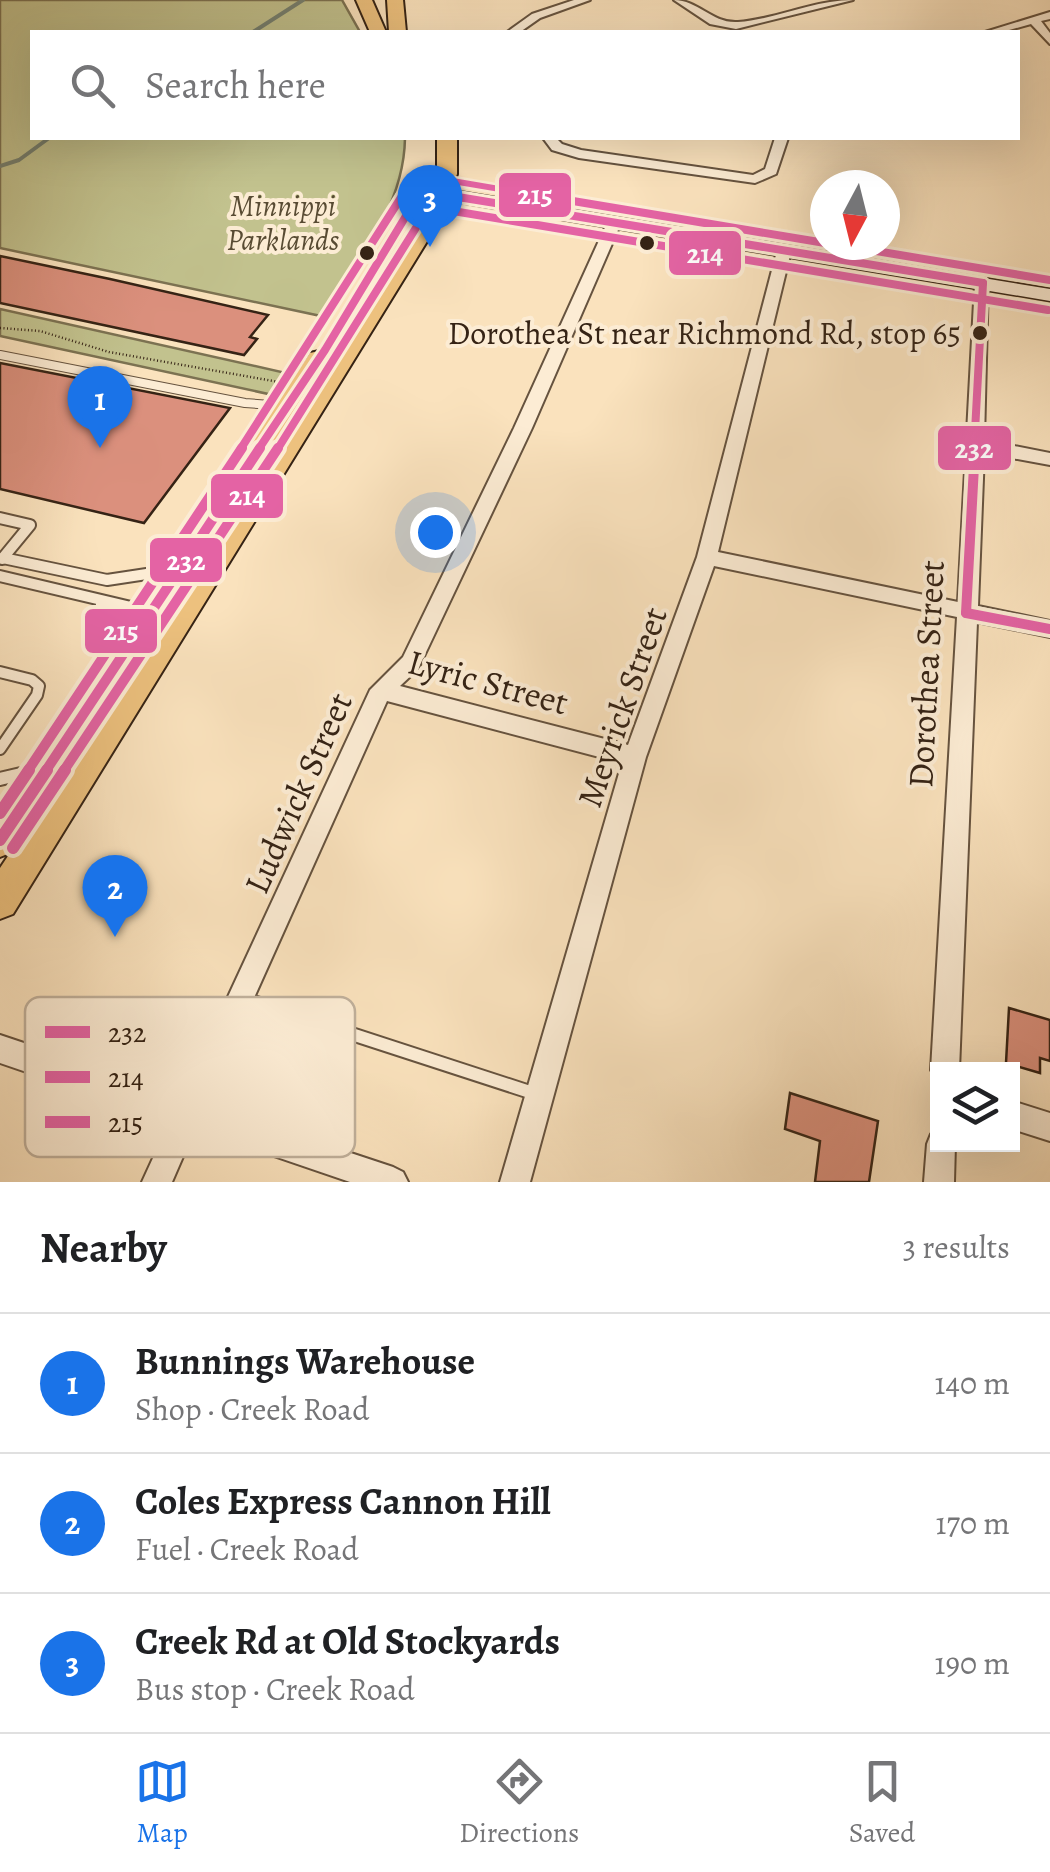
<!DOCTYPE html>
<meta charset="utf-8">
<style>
:root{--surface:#fff;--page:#f6f6f6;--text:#202124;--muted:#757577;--line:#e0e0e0;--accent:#1a73e8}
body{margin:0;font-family:Alegreya,serif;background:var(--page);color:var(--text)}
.controls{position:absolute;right:30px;bottom:30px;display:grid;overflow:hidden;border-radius:0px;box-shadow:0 10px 40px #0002}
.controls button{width:90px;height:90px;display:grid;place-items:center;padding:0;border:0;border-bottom:2px solid var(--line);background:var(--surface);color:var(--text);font:50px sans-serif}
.compass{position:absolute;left:810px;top:170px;width:90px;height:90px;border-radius:50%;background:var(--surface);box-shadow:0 10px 40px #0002;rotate:187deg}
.you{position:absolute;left:435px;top:532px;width:35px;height:35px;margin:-25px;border:8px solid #fff;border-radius:50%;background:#1a73e8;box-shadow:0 0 0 15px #1a73e833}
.badge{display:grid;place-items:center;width:65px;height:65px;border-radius:50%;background:var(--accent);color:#fff;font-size:32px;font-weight:700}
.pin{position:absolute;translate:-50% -82px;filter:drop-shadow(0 2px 5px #0008)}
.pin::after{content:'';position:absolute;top:52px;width:35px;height:30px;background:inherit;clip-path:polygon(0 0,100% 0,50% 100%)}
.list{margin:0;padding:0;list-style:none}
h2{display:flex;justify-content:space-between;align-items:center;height:130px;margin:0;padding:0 40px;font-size:42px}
h2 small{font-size:32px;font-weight:400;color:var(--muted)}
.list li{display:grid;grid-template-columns:65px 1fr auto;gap:30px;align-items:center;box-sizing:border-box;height:140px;padding:0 40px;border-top:2px solid var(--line)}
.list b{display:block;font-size:38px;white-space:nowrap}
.list p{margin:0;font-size:32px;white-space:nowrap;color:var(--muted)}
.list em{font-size:32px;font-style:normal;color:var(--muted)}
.icon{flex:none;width:55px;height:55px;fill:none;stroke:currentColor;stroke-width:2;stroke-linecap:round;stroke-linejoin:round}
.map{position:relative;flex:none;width:1050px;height:1182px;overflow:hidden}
.search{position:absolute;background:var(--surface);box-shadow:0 10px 40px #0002;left:30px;right:30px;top:30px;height:110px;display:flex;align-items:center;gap:25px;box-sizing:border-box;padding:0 35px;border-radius:0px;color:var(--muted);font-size:38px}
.sheet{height:550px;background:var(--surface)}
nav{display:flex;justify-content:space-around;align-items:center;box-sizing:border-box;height:140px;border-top:2px solid var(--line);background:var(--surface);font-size:28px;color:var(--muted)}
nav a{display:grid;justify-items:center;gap:5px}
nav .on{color:var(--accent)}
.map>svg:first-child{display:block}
.green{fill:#c2c28e;stroke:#7c7252;stroke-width:2.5}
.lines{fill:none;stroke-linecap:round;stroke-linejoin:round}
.stream{stroke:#748071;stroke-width:4}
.building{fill:#db907d;stroke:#352315;stroke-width:2.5}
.service-far2-casing{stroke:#66533f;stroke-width:10}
.service-far1-casing{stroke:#66533f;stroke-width:14}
.service-casing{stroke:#66533f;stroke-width:16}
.minor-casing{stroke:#66533f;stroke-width:4}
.secondary-casing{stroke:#352315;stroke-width:3}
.primary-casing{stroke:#352315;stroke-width:4}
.path{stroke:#352315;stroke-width:2.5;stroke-dasharray:1 2.5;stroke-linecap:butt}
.service-far2{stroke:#fcecd4;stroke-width:8}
.service-far1{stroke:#fcecd4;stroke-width:10}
.service{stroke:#fcecd4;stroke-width:12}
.minor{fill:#fcecd4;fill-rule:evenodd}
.secondary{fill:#fcecd4;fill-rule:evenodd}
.primary{fill:#edc17e;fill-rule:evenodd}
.bus-1-far3-casing{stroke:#fcecd4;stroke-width:11}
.bus-1-far2-casing{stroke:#fcecd4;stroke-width:14}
.bus-1-far1-casing{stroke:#fcecd4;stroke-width:18}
.bus-1-casing{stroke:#fcecd4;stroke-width:20}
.bus-2-far2-casing{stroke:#fcecd4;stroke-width:14}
.bus-2-far1-casing{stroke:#fcecd4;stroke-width:18}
.bus-2-casing{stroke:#fcecd4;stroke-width:20}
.bus-3-far3-casing{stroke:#fcecd4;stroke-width:11}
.bus-3-far2-casing{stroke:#fcecd4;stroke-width:14}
.bus-3-far1-casing{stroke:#fcecd4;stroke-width:18}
.bus-3-casing{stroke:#fcecd4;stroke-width:20}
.bus-1-far3{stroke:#e463a4;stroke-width:6}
.bus-1-far2{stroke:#e463a4;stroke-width:8}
.bus-1-far1{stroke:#e463a4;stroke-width:10}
.bus-1{stroke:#e463a4;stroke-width:12}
.bus-2-far2{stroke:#e463a4;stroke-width:8}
.bus-2-far1{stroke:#e463a4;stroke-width:10}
.bus-2{stroke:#e463a4;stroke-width:12}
.bus-3-far3{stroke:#e463a4;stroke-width:6}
.bus-3-far2{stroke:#e463a4;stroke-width:8}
.bus-3-far1{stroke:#e463a4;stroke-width:10}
.bus-3{stroke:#e463a4;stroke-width:12}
.bus-dot{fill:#352315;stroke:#fcecd4;stroke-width:4}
.labels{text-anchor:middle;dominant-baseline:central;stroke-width:8;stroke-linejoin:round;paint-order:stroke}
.far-park-label{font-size:30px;font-style:italic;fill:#584b33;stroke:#fcecd4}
.bus-label{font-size:32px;fill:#352315;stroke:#fcecd4;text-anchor:end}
.street-label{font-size:35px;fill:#352315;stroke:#fcecd4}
.key{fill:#fcecd4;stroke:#c0b09b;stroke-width:2.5}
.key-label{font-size:28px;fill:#352315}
.line-badge{stroke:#fcecd4;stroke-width:4}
.badge-label{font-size:28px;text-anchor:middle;font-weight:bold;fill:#fff}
</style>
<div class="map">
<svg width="1050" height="1182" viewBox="0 0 1050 1182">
<rect width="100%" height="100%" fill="#fae2bd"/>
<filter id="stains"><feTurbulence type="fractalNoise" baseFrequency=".002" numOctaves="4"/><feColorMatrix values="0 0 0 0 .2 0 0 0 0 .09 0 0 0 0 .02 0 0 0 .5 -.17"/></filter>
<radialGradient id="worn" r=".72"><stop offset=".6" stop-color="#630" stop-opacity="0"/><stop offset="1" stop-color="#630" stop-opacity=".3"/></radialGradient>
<g class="green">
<path d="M0 0H342L360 32H32V138H405C404 207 358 261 321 316L0 248Z"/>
<polygon points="0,309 286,373 273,395 0,336"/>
</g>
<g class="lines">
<g class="stream">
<polyline points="253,32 303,0"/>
<polyline points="0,166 19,160 49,138"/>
</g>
</g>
<g class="building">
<polygon points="0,256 110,279 268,315 250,337 257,339 244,355 0,303"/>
<polygon points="0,363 230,408 144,523 0,489"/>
<polygon points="1009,1008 1050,1020 1050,1061 1040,1058 1040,1073 1006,1063"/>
<polygon points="790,1093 878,1121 869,1182 815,1182 820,1141 785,1129"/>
</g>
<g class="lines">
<defs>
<polyline id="service-far2" points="0,355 245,403 284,406"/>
<g id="service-far1">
<polyline points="0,518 30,525 2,559"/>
<polyline points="3,558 107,580 173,570"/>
<polyline points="0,576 148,611"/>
<polyline points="101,603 100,649 109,666"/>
<polyline points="0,672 32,680 39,686 37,695 0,749"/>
<polyline points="28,772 38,770"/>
</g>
<g id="service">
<polyline points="0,779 38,770"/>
<polyline points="241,998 539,1095"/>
</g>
<g id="minor">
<polygon points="574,0 590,0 540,18 520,32 507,32 532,14"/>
<path d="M674 0C698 0 713 24 738 22 777 19 814 0 853 0L736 29 710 24Z"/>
<polygon points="1050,12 1050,19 1041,21 1050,33 1050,44 1031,24 1002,32 985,32"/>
<polygon points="543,138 556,138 562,144 581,150 753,175 765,169 775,138 788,138 776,174 755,183 579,158 552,150"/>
<polygon points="614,219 621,223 532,428 418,669 400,686 628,745 697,557 777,251 784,247 791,251 718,552 958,602 975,283 983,278 988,280 984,440 1050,453 1050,465 984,453 978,606 1050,621 1050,637 977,622 959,1070 938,1070 938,1081 931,1070 957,617 714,566 646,757 530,1182 500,1182 622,763 387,701 206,1105 393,1167 403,1172 408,1182 350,1182 195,1129 172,1182 142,1182 170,1121 0,1063 0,1035 182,1096 370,690 403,657 514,428 607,223"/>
<polygon points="1012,1101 1050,1113 1050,1141 1012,1129"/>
<polygon points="938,1131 938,1144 955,1144 954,1182 924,1182 927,1144 931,1134"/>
</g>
<polygon id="secondary" points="421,185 1050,289 1050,301 414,195 414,187"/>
<g id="primary">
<polygon points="356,0 372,0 386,32 370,32"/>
<polygon points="387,0 403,0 406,32 389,32"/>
<polygon points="437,138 457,138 457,174 442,217 13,914 0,919 0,868 10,853 0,857 0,810 310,353 319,351 330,357 420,217 437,174"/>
</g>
</defs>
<use href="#service-far2" class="service-far2-casing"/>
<use href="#service-far1" class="service-far1-casing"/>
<use href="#service" class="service-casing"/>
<use href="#minor" class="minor-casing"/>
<use href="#secondary" class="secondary-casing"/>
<use href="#primary" class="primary-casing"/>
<polyline class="path" points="0,328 40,331 109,352 279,382"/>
<use href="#service-far2" class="service-far2"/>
<use href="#service-far1" class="service-far1"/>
<use href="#service" class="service"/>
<use href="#minor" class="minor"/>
<use href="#secondary" class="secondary"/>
<use href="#primary" class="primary"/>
<defs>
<polyline id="bus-1-far3" points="416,199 421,191 467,199"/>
<g id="bus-1-far2">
<polyline points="452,196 983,283"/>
<polyline points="258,450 325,350 418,196"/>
<polyline points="974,450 983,283"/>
</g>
<g id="bus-1-far1">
<polyline points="966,613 975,448"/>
<polyline points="966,613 1050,629"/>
<polyline points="45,772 260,448"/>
</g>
<polyline id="bus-1" points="0,840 47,770"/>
<polyline id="bus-2-far2" points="277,450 429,207 1048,310"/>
<polyline id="bus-2-far1" points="63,772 278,448"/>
<polyline id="bus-2" points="13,848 65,770"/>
<polyline id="bus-3-far3" points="400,199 412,179 423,176 558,199"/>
<g id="bus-3-far2">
<polyline points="543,196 825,243"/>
<polyline points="840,245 1050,280"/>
<polyline points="240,450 402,196"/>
</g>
<polyline id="bus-3-far1" points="27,772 242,448"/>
<polyline id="bus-3" points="0,813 29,770"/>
</defs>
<use href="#bus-1-far3" class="bus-1-far3-casing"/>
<use href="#bus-1-far2" class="bus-1-far2-casing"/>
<use href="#bus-1-far1" class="bus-1-far1-casing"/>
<use href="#bus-1" class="bus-1-casing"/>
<use href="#bus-2-far2" class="bus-2-far2-casing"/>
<use href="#bus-2-far1" class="bus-2-far1-casing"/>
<use href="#bus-2" class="bus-2-casing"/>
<use href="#bus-3-far3" class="bus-3-far3-casing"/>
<use href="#bus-3-far2" class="bus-3-far2-casing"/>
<use href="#bus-3-far1" class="bus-3-far1-casing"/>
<use href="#bus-3" class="bus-3-casing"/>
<use href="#bus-1-far3" class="bus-1-far3"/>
<use href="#bus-1-far2" class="bus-1-far2"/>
<use href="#bus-1-far1" class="bus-1-far1"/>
<use href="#bus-1" class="bus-1"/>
<use href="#bus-2-far2" class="bus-2-far2"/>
<use href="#bus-2-far1" class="bus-2-far1"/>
<use href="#bus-2" class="bus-2"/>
<use href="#bus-3-far3" class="bus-3-far3"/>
<use href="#bus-3-far2" class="bus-3-far2"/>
<use href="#bus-3-far1" class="bus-3-far1"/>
<use href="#bus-3" class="bus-3"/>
</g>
<g class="bus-dot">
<circle cx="647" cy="243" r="9"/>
<circle cx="367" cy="253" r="9"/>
<circle cx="980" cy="333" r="9"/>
</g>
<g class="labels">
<g class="far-park-label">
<text x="283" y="206">Minnippi<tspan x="283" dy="34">Parklands</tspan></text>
</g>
<g class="bus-label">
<text x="961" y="333">Dorothea St near Richmond Rd, stop 65</text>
</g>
<g class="street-label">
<text transform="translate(926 674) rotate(-87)">Dorothea Street</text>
<text transform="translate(488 682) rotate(15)">Lyric Street</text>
<text transform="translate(622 707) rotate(-71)">Meyrick Street</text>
<text transform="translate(298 793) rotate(-66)">Ludwick Street</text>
</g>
</g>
<rect x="25" y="997" width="330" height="160" rx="15" class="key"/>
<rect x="45" y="1026" width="45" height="12" fill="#e463a4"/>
<rect x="45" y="1071" width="45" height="12" fill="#e463a4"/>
<rect x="45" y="1116" width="45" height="12" fill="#e463a4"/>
<g class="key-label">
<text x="108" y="1042">232</text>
<text x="108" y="1087">214</text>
<text x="108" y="1132">215</text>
</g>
<g class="line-badge">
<rect x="497" y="171" width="76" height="48" rx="10" fill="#e463a4"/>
<rect x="667" y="229" width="76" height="48" rx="10" fill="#e463a4"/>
<rect x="936" y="424" width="77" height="48" rx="10" fill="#e463a4"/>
<rect x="209" y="472" width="76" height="48" rx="10" fill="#e463a4"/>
<rect x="148" y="536" width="76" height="48" rx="10" fill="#e463a4"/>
<rect x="83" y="607" width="76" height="48" rx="10" fill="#e463a4"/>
</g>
<g class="badge-label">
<text x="535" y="204">215</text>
<text x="705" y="263">214</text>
<text x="974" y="458">232</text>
<text x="247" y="505">214</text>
<text x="186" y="570">232</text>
<text x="121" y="640">215</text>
</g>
<rect width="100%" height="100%" filter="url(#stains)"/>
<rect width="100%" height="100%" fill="url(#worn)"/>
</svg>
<div class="controls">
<button><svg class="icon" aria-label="layers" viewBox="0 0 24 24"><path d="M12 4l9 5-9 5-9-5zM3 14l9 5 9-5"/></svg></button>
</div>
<svg class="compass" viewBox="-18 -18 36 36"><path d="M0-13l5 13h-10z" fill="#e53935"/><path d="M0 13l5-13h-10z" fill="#757577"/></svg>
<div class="you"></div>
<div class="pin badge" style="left:100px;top:448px">1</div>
<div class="pin badge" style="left:115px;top:937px">2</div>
<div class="pin badge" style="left:430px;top:247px">3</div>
<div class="search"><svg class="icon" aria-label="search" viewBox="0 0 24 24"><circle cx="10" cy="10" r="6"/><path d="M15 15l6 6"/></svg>Search here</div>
</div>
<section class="sheet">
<h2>Nearby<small>3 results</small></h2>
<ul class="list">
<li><span class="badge">1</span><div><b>Bunnings Warehouse</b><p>Shop · Creek Road</p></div><em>140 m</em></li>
<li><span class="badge">2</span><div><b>Coles Express Cannon Hill</b><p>Fuel · Creek Road</p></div><em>170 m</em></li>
<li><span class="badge">3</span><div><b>Creek Rd at Old Stockyards</b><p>Bus stop · Creek Road</p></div><em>190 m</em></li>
</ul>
</section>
<nav>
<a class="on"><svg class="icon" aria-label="map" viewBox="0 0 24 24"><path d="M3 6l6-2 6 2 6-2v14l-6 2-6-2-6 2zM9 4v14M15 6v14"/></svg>Map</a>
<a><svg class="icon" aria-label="directions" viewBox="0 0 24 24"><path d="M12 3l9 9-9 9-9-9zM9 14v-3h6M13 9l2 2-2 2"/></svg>Directions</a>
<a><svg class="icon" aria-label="saved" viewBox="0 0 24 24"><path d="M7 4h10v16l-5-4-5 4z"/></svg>Saved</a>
</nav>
